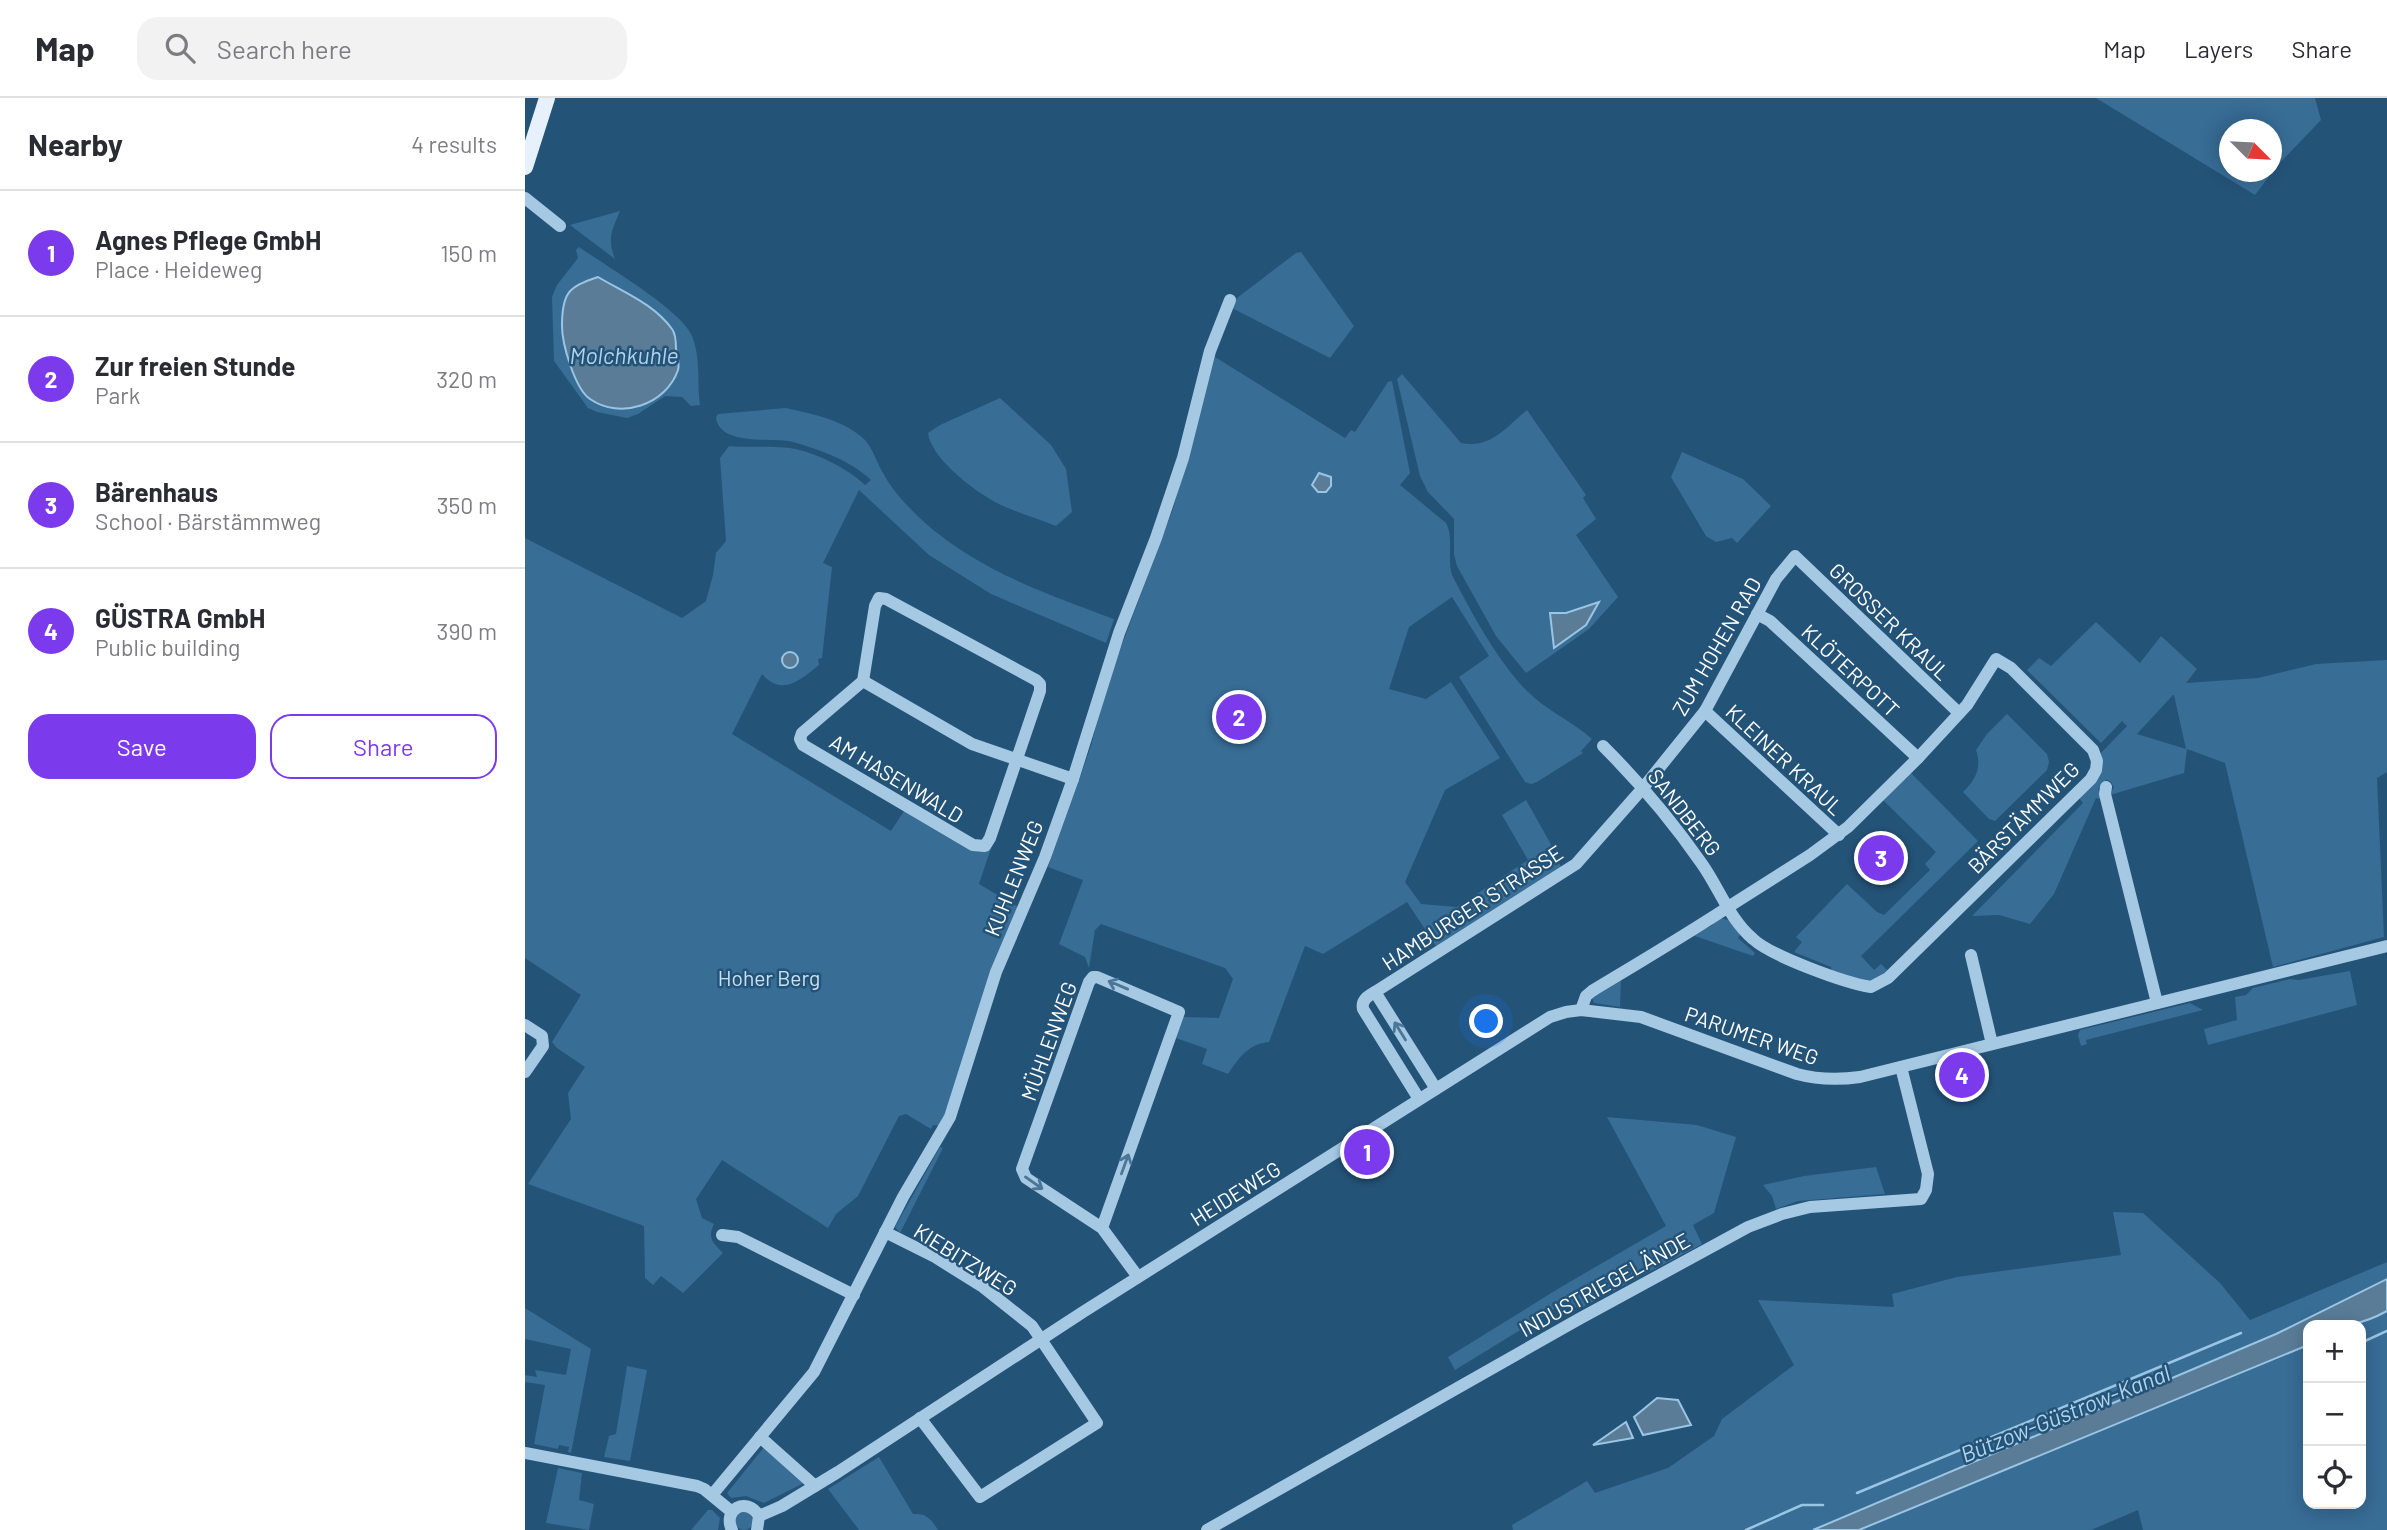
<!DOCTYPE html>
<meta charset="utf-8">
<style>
:root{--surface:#fff;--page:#f2f2f3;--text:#2b2b33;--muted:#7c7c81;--line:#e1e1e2;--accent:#7c3aed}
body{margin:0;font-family:Barlow,sans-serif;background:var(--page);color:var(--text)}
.controls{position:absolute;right:21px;bottom:21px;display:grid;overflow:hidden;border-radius:14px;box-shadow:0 4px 18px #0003}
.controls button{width:63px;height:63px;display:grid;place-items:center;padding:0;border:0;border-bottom:2px solid var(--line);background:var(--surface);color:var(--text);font:35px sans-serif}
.compass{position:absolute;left:1694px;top:21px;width:63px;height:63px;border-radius:50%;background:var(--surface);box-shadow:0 4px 18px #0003;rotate:114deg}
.you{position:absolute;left:962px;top:924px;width:24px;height:24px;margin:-18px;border:5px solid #fff;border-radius:50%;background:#1a73e8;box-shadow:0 0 0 10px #1a73e833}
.badge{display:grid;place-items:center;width:46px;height:46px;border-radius:50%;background:var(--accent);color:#fff;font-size:23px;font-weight:700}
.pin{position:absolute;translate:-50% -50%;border:4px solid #fff;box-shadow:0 2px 7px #0006}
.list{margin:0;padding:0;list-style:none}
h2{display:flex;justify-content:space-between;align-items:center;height:91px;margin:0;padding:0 28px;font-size:30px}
h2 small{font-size:23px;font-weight:400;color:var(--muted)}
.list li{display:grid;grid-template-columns:46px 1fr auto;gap:21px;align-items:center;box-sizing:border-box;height:126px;padding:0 28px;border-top:2px solid var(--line)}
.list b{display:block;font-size:26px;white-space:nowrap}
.list p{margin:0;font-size:23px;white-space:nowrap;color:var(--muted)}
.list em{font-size:23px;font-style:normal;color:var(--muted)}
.actions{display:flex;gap:14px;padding:21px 28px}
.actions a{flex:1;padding:16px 0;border:2px solid var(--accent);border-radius:21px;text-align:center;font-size:24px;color:var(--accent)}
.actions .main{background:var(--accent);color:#fff}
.icon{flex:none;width:38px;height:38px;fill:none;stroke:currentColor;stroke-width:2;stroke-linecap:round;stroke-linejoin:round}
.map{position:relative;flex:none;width:1862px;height:1432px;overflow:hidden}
header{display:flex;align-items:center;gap:42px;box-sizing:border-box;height:98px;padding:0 35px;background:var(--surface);border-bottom:2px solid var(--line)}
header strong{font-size:33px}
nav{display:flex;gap:38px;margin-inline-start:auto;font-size:24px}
.search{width:490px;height:63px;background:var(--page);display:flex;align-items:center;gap:18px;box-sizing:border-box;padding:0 24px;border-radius:21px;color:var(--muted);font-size:26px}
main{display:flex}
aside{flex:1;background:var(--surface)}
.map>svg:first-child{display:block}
.green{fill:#386d96;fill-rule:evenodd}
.water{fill:#5a7c97;stroke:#9ac5e4;stroke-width:2}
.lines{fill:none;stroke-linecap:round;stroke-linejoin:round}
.stream{stroke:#9ac5e4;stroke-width:2.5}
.minor{stroke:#a6c9e3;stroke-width:12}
.major{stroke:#e6f1fc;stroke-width:16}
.oneway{stroke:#4b7698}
.labels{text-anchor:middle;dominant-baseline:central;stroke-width:5;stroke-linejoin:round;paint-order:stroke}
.street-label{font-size:21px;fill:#fff;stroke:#245378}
.park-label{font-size:21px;fill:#c9e1f3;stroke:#245378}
.water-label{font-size:23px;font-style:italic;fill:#b1d3eb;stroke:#245378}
</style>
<header>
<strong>Map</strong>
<div class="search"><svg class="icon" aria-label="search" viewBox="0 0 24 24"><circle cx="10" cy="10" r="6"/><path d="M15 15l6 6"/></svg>Search here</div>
<nav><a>Map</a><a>Layers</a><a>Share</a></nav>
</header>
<main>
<aside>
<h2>Nearby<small>4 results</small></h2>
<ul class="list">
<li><span class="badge">1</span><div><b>Agnes Pflege GmbH</b><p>Place · Heideweg</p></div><em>150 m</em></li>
<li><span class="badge">2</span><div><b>Zur freien Stunde</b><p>Park</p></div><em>320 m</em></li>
<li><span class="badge">3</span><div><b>Bärenhaus</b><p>School · Bärstämmweg</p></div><em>350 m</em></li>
<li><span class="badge">4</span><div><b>GÜSTRA GmbH</b><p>Public building</p></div><em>390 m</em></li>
</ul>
<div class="actions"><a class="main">Save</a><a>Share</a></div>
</aside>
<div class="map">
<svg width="1862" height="1432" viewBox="0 0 1862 1432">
<rect width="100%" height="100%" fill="#245378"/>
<g class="green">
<path d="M1571 0H1790L1796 22 1752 68 1730 97ZM1704 32H1746V74H1704Z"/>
<path d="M95 113C87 132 82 140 90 161L45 127Z"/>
<path d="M54 149C81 168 153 210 166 236 176 256 172 285 175 307L166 308 157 299 140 298 113 316 102 320 72 314 63 310 29 263 27 199 32 187 53 160 51 152Z"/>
<polygon points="776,154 829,228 805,260 707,210 712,200 771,155"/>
<path d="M690 259 820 340 826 332 830 334 863 284 867 283 885 375 875 387 921 425C929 439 922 461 927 477 946 514 972 562 1001 592 1020 612 1047 623 1067 641L1056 653 1058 655 1012 684 1006 686 1000 684 934 579 964 558 927 499 884 529 864 591 901 601 926 584 975 660 920 692 880 784 896 806 932 809 1003 762 977 717 1001 702 1028 750 1036 769 911 848 882 804 798 856 780 848 744 944C723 946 714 960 703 976L677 966 682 951 651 940 658 919 694 920 708 881 700 870 576 826 570 832 564 870 560 859 534 846 558 782 523 769 566 648 581 589 648 411Z"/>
<path d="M877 276 936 345C966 351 980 330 1002 312L1061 397 1058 400 1071 421 1051 437 1093 499 1064 531 1001 575 971 538 932 468 929 456V421L903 394 895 378 872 281Z"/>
<path d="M475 300 526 347 541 371 547 414 531 428C511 420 489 414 470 404 448 392 406 360 403 335L415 327Z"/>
<path d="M261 310C287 316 320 322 340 342 348 351 352 365 358 375 368 394 384 410 399 424 454 473 522 496 589 521L581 545 466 496 404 457 334 392 298 465 307 469 297 560 293 561 294 567C275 582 257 599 237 576L207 636 366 733 381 710 447 751 467 747 454 786 493 809 416 1028 408 1027 406 1031 381 1016 374 1018 333 1098 311 1116 303 1130 197 1062 171 1101 177 1120 189 1126C182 1140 188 1145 198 1155L158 1195 136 1178 128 1187 120 1180 119 1128 3 1086 46 1021 43 995 60 969 32 950 27 944 56 897 0 860V440L157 520 181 503 188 477 191 455 201 443 195 360 204 348C225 350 250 347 271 351 295 357 322 370 340 387L346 382C325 362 295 352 268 344 248 339 194 349 191 319L193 316Z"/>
<polygon points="1157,354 1218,381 1246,408 1212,445 1207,440 1191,444 1181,438 1146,379"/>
<path d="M1571 524 1615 565 1636 538 1672 571 1661 585 1733 580 1791 566 1862 562V674L1852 680 1859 839 1748 869 1700 665 1662 651 1659 675 1585 697 1589 689 1585 683 1581 682 1573 691 1578 702 1571 700 1529 796 1505 826 1474 817 1447 818 1558 705 1554 700 1577 664 1576 655 1602 628 1597 623 1576 645 1502 572 1514 560 1526 568ZM1648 597H1649L1661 651 1612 636Z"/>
<path d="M1482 616 1522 656 1524 664 1522 672 1470 723 1464 721 1438 694C1451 681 1457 670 1451 652L1462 636Z"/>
<polygon points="1385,674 1453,743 1336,858 1349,872 1356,866 1364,874 1345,884 1307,874 1306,869 1269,854 1277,844 1271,839 1322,786 1352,814 1359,817 1405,772 1400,766 1411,754 1358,702"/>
<polygon points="1194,820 1204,822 1215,837 1213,840 1230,855 1228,858 1167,837 1180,828 1182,830 1188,827 1187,824"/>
<polygon points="1825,873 1832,907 1683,947 1679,931 1712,922 1710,899 1721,897 1728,890 1765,881 1774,882"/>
<polygon points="1096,880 1095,909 1069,905 1067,900"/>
<polygon points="1665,905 1678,912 1561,942 1562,946 1556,948 1553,937 1555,932"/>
<polygon points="1082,1019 1172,1027 1211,1039 1189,1115 1168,1127 1177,1146 1056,1210 1036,1207 930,1272 923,1259 1036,1189 1141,1128"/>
<polygon points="415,1049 418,1050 375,1135 370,1129"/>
<polygon points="1351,1069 1360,1096 1273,1103 1251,1111 1247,1098 1238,1087 1279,1078"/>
<polygon points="1588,1114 1618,1115 1695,1185 1725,1222 1862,1164 1862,1181 1751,1236 1288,1432 988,1432 987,1427 1062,1383 1070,1395 1143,1370 1189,1338 1197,1321 1269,1267 1233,1202 1369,1209 1367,1196 1432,1179 1596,1157"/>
<polygon points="0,1210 66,1251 46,1355 43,1354 44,1349 34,1347 33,1351 9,1346 20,1287 0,1284 0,1277 12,1279 10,1272 41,1277 46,1251 0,1241"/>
<polygon points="1862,1213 1862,1432 1618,1432 1613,1412 1566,1432 1334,1432 1783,1247 1783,1406 1836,1406 1836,1227 1831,1227"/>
<polygon points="102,1268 122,1272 105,1363 79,1359 84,1338 91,1336"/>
<polygon points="240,1348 279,1385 239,1405 221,1398 206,1400 202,1395"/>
<path d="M354 1359 388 1416C402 1415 406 1421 413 1432H334L303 1391Z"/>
<polygon points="33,1370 57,1375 54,1402 69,1406 64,1432 21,1425"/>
<polygon points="183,1412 187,1412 195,1420 193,1432 166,1432"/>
<circle cx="219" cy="1423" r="9"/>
</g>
<g class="water">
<path d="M73 179C98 194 129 206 147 231 151 236 151 245 151 251 152 258 155 266 153 272 141 307 95 322 65 301 50 291 37 246 37 228 37 195 43 189 73 179Z"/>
<polygon points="794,375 806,379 806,388 801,394 793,394 787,387"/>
<polygon points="1074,504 1061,527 1029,550 1025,515 1041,515"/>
<circle cx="265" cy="562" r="8"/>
<path d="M1862 1181V1213C1831 1230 1817 1227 1783 1227V1247L1334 1432H1288L1751 1236Z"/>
<polygon points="1132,1300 1153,1302 1166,1327 1118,1337 1109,1319"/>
<polygon points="1101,1324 1108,1340 1068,1347"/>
</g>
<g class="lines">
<g class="stream">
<polyline points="1840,1243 1862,1233"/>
<polyline points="1332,1395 1716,1235"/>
<polyline points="1221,1432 1277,1407 1298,1407"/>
</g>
<g class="minor">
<polyline points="0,100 35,128"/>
<polygon points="354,500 361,501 511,582 515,586 515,593 465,740 460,748 448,747 278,647 275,641 277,635 338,583 350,508"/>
<polyline points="1232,516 1245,523 1393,660"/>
<polyline points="338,583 447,646 548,681"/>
<polyline points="1180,613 1314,737"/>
<polyline points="1581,689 1580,696 1632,905"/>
<polyline points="1446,857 1467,946"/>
<polyline points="850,894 1051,766 1118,690 1180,613 1251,481 1270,458 1434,615"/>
<path d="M1056 912 1061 898 1067 893C1115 864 1164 835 1211 804L1285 757 1323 729 1393 660 1442 607 1471 561 1486 570 1568 652 1572 663 1571 672 1566 681 1363 880 1346 889C1320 885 1246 858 1228 841 1205 822 1194 790 1177 766 1148 724 1115 685 1078 648"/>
<polyline points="0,927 17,938 18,948 0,974"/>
<path d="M894 1001 838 911C836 902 843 898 850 894L911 991"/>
<polyline points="577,1130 654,914 572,879 568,879 564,884 497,1071 501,1080 577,1130 613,1179"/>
<polyline points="360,1134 410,1159 458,1189 507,1228 572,1325 455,1399 395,1320"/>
<polyline points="197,1137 213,1139 329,1197"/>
<polyline points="235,1339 290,1388"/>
<polyline points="0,1355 172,1388 179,1391 207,1414"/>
<polyline points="187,1397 289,1274 378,1099 425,1019 471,874 520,759 548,681 594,535 631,440 658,360 685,253 705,202"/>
<path d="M234 1418 257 1408 313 1374 558 1214 1025 919 1041 914 1056 912 1116 919 1272 976C1294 982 1313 982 1335 979L1862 848"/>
<path d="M207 1432C197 1411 222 1398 234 1418L232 1432"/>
<polyline points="682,1432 1054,1221 1223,1129 1257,1116 1285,1109 1396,1101 1401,1092 1403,1076 1376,969"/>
</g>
<polyline class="major" points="0,69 22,0"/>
</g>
<defs><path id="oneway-shaft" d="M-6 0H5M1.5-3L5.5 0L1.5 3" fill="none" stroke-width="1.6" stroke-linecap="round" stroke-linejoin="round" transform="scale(1.75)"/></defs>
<g class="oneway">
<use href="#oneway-shaft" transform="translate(593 887) rotate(-157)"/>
<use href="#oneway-shaft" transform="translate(875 933) rotate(-122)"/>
<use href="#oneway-shaft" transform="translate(600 1066) rotate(-70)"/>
<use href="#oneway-shaft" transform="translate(509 1085) rotate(35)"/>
</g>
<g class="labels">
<g class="street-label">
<text transform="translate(1365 523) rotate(44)">GROSSER KRAUL</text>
<text transform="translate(1191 548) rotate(-60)">ZUM HOHEN RAD</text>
<text transform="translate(1326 572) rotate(43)">KLÖTERPOTT</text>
<text transform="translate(1260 661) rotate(43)">KLEINER KRAUL</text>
<text transform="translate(372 680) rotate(31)">AM HASENWALD</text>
<text transform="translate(1160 714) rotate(52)">SANDBERG</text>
<text transform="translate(1498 719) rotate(-45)">BÄRSTÄMMWEG</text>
<text transform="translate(488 780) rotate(-68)">KUHLENWEG</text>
<text transform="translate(947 809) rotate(-33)">HAMBURGER STRASSE</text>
<text transform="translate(1227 937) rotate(19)">PARUMER WEG</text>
<text transform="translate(523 943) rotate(-70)">MÜHLENWEG</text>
<text transform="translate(710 1095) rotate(-32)">HEIDEWEG</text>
<text transform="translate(441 1161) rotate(32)">KIEBITZWEG</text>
<text transform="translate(1079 1186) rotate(-29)">INDUSTRIEGELÄNDE</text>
</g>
<g class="park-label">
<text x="244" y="879">Hoher Berg</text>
</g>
<g class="water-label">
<text x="99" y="257">Molchkuhle</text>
<text transform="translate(1540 1315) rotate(-22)">Bützow-Güstrow-Kanal</text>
</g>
</g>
</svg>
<div class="controls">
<button>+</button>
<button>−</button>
<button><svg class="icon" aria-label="locate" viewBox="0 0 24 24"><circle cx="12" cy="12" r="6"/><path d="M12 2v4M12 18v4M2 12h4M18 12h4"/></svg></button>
</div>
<svg class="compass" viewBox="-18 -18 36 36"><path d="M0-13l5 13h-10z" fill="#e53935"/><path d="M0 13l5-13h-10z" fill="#7c7c81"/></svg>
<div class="you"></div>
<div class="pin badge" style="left:842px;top:1054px">1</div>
<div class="pin badge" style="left:714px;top:619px">2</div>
<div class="pin badge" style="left:1356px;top:760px">3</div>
<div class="pin badge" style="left:1437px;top:977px">4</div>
</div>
</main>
